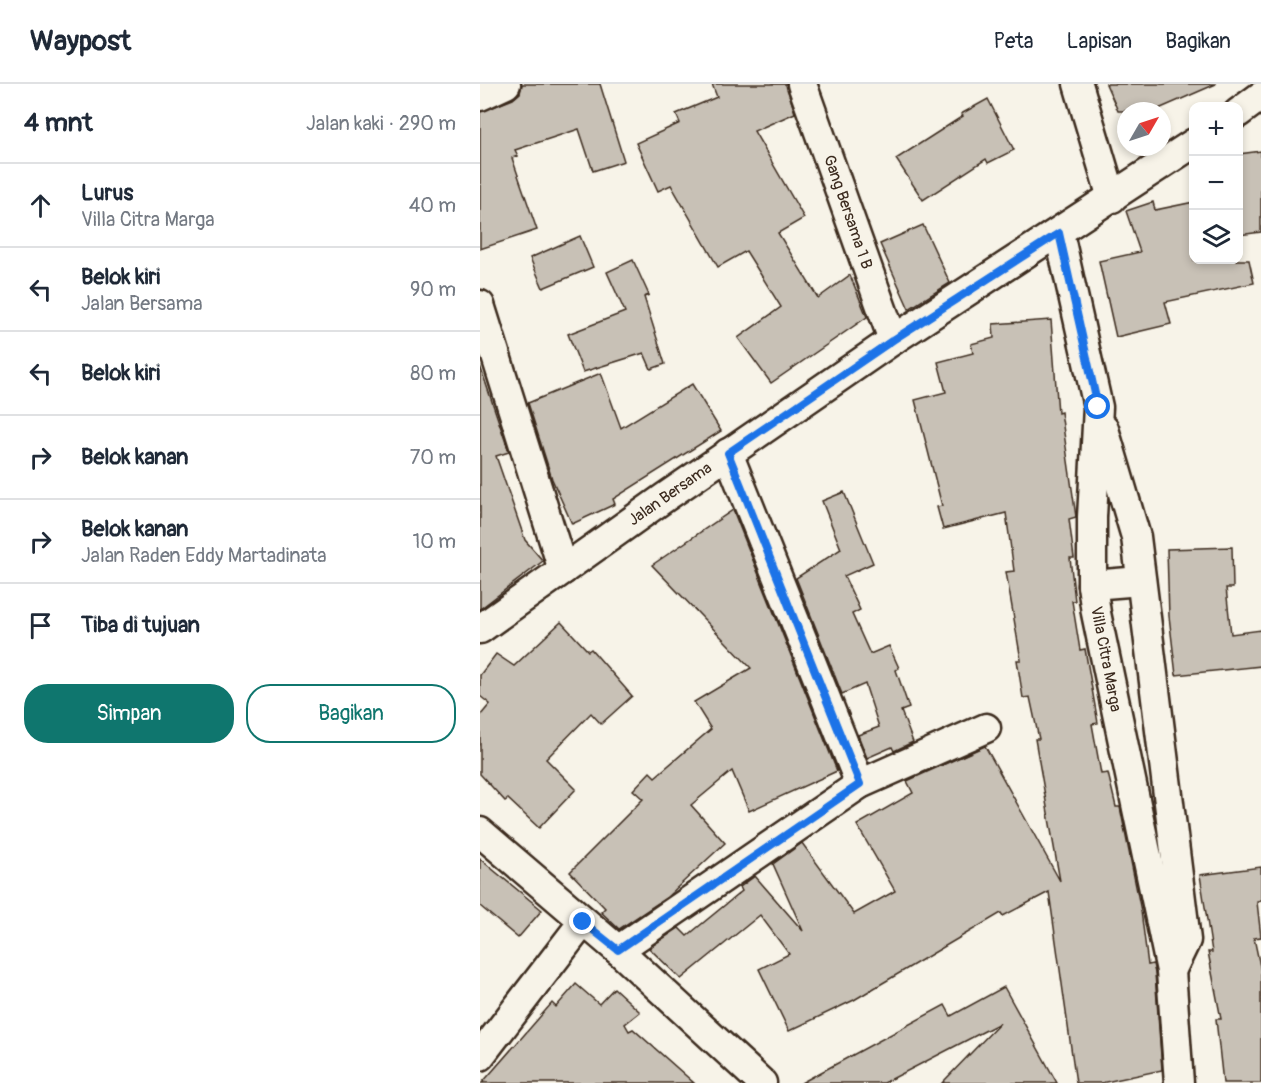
<!DOCTYPE html>
<html lang="id">
<meta charset="utf-8">
<style>
:root{--surface:#fff;--page:#f2f2f3;--text:#1f2937;--muted:#747a83;--line:#e0e1e3;--accent:#0f766e}
body{margin:0;font-family:Pangolin,sans-serif;background:var(--page);color:var(--text)}
.controls{position:absolute;right:18px;top:18px;display:grid;overflow:hidden;border-radius:12px;box-shadow:0 3px 9px #0003}
.controls button{width:54px;height:54px;display:grid;place-items:center;padding:0;border:0;border-bottom:2px solid var(--line);background:var(--surface);color:var(--text);font:30px sans-serif}
.compass{position:absolute;left:637px;top:18px;width:54px;height:54px;border-radius:50%;background:var(--surface);box-shadow:0 3px 9px #0003;rotate:51deg}
.stop{position:absolute;width:18px;height:18px;margin:-14px;border:4px solid #1a73e8;border-radius:50%;background:#fff}
.stop.end{background:#1a73e8;border-color:#fff;box-shadow:0 2px 6px #0008}
.list{margin:0;padding:0;list-style:none}
h2{display:flex;justify-content:space-between;align-items:center;height:78px;margin:0;padding:0 24px;font-size:26px}
h2 small{font-size:20px;font-weight:400;color:var(--muted)}
.list li{display:grid;grid-template-columns:39px 1fr auto;gap:18px;align-items:center;box-sizing:border-box;height:84px;padding:0 24px;border-top:2px solid var(--line)}
.list b{display:block;font-size:22px;white-space:nowrap}
.list p{margin:0;font-size:20px;white-space:nowrap;color:var(--muted)}
.list em{font-size:20px;font-style:normal;color:var(--muted)}
.actions{display:flex;gap:12px;padding:18px 24px}
.actions a{flex:1;padding:14px 0;border:2px solid var(--accent);border-radius:24px;text-align:center;font-size:21px;color:var(--accent)}
.actions .main{background:var(--accent);color:#fff}
.icon{flex:none;width:33px;height:33px;fill:none;stroke:currentColor;stroke-width:2;stroke-linecap:round;stroke-linejoin:round}
.map{position:relative;flex:none;width:781px;height:999px;overflow:hidden}
header{display:flex;align-items:center;gap:36px;box-sizing:border-box;height:84px;padding:0 30px;background:var(--surface);border-bottom:2px solid var(--line)}
header strong{font-size:28px}
nav{display:flex;gap:33px;margin-inline-start:auto;font-size:21px}
main{display:flex}
aside{flex:1;background:var(--surface)}
.map>svg:first-child{display:block}
.building{fill:#c8c1b6;stroke:#3b2a1e;stroke-width:1.5}
.lines{fill:none;stroke-linecap:round;stroke-linejoin:round}
.minor-casing{stroke:#3b2a1e;stroke-width:33}
.minor{stroke:#f7f3e8;stroke-width:28}
.route{stroke:#1a73e8;stroke-width:8}
.labels{text-anchor:middle;dominant-baseline:central;stroke-width:4.5;stroke-linejoin:round;paint-order:stroke}
.street-label{font-size:16px;fill:#3b2a1e;stroke:#f7f3e8}
</style>
<header>
<strong>Waypost</strong>
<nav><a>Peta</a><a>Lapisan</a><a>Bagikan</a></nav>
</header>
<main>
<aside>
<h2>4 mnt<small>Jalan kaki · 290 m</small></h2>
<ul class="list">
<li><svg class="icon" aria-label="ahead" viewBox="0 0 24 24"><path d="M12 20V5M6 11l6-6 6 6"/></svg><div><b>Lurus</b><p>Villa Citra Marga</p></div><em>40 m</em></li>
<li><svg class="icon" aria-label="left" viewBox="0 0 24 24"><path d="M17 20v-9H6M10 6l-5 5 5 5"/></svg><div><b>Belok kiri</b><p>Jalan Bersama</p></div><em>90 m</em></li>
<li><svg class="icon" aria-label="left" viewBox="0 0 24 24"><path d="M17 20v-9H6M10 6l-5 5 5 5"/></svg><div><b>Belok kiri</b></div><em>80 m</em></li>
<li><svg class="icon" aria-label="right" viewBox="0 0 24 24"><path d="M7 20v-9h11M14 6l5 5-5 5"/></svg><div><b>Belok kanan</b></div><em>70 m</em></li>
<li><svg class="icon" aria-label="right" viewBox="0 0 24 24"><path d="M7 20v-9h11M14 6l5 5-5 5"/></svg><div><b>Belok kanan</b><p>Jalan Raden Eddy Martadinata</p></div><em>10 m</em></li>
<li><svg class="icon" aria-label="arrive" viewBox="0 0 24 24"><path d="M6 21V4h12l-3 4 3 4H6"/></svg><div><b>Tiba di tujuan</b></div></li>
</ul>
<div class="actions"><a class="main">Simpan</a><a>Bagikan</a></div>
</aside>
<div class="map">
<svg width="781" height="999" viewBox="0 0 781 999">
<rect width="100%" height="100%" fill="#f7f3e8"/>
<filter id="ink" filterUnits="userSpaceOnUse"><feTurbulence type="fractalNoise" baseFrequency=".0167" numOctaves="2"/><feDisplacementMap in="SourceGraphic" scale="12" xChannelSelector="R" yChannelSelector="G"/><feConvolveMatrix kernelMatrix="1 2 1 2 8 2 1 2 1" color-interpolation-filters="sRGB"/></filter>
<g filter="url(#ink)">
<g class="building">
<polygon points="42,0 120,0 144,77 113,87 99,45 35,66 38,72 32,74 57,146 0,165 0,28 33,15 40,9"/>
<polygon points="232,0 306,0 315,29 274,47 324,134 298,149 338,214 370,191 387,233 291,299 258,254 301,223 266,167 238,183 191,101 178,107 156,59 200,39 196,30 237,13"/>
<polygon points="626,0 736,0 674,27 638,27"/>
<polygon points="508,15 534,66 508,79 506,75 443,116 416,75 483,32 481,30"/>
<polygon points="781,67 781,148 759,151 759,70"/>
<polygon points="673,118 675,126 714,118 714,176 769,176 774,199 685,218 691,240 636,253 619,177 660,168 646,127"/>
<polygon points="443,141 470,199 429,225 400,160"/>
<polygon points="100,152 113,183 63,204 50,174"/>
<polygon points="153,176 169,211 164,213 185,280 171,285 164,269 103,288 88,250 145,228 127,188"/>
<polygon points="571,236 578,329 581,328 596,433 589,435 594,474 590,474 595,517 592,517 600,566 605,565 618,639 612,640 621,690 628,689 636,723 640,723 661,827 668,881 673,880 675,889 682,986 621,999 596,999 569,808 523,832 521,829 374,916 309,947 279,885 309,870 280,831 201,895 169,864 199,844 207,852 262,807 260,803 275,792 323,847 293,780 322,759 374,830 415,807 377,741 433,709 427,697 505,662 580,797 555,655 559,655 550,613 543,614 537,576 541,576 526,488 534,487 526,429 463,445 457,423 462,422 435,316 466,308 458,278 493,269 491,260 514,254 513,240"/>
<polygon points="0,282 29,368 16,372 45,456 63,477 0,525"/>
<polygon points="121,289 141,344 212,300 241,347 133,415 135,420 92,440 72,395 48,319"/>
<polygon points="364,408 393,479 364,492 380,526 372,530 390,570 409,562 419,584 416,586 429,624 421,627 433,658 414,667 412,663 387,674 378,651 399,643 385,600 362,610 316,494 361,465 342,417"/>
<polygon points="253,426 357,687 269,727 252,687 211,721 245,759 187,813 139,845 121,828 125,824 90,788 163,715 153,706 170,688 175,693 231,645 214,618 271,584 172,481"/>
<polygon points="752,463 753,504 746,504 751,550 781,546 781,582 696,591 689,532 687,465"/>
<polygon points="81,538 108,567 111,565 152,612 121,640 111,629 66,675 96,705 59,744 28,715 25,717 0,690 0,632 10,620 0,612 0,591 16,570 34,582"/>
<polygon points="0,775 62,826 38,854 0,822"/>
<polygon points="781,783 781,817 777,818 781,853 774,854 781,887 781,999 743,999 736,935 741,935 728,868 732,868 720,791"/>
<polygon points="96,900 119,920 134,904 160,928 145,940 149,947 153,945 214,999 2,999 72,919 76,923"/>
<polygon points="524,903 577,999 462,999 520,939 404,999 321,999 465,921 471,932"/>
</g>
<g class="lines">
<defs>
<g id="minor">
<polyline points="322,0 413,256"/>
<polyline points="598,0 632,114"/>
<polyline points="0,12 26,0"/>
<polyline points="758,29 781,12"/>
<polyline points="579,149 618,323 612,433 612,501 616,529 691,887 699,999"/>
<polyline points="0,221 83,486"/>
<polyline points="624,345 656,453 706,856 691,887"/>
<polyline points="248,369 380,700"/>
<polyline points="612,501 661,497"/>
<polyline points="0,545 184,414 413,256 714,59"/>
<polyline points="0,748 138,866 282,999"/>
<polyline points="138,866 380,700 506,644"/>
<polyline points="0,972 103,838"/>
</g>
</defs>
<use href="#minor" class="minor-casing"/>
<use href="#minor" class="minor"/>
</g>
</g>
<g class="lines" filter="url(#ink)">
<polyline class="route" points="103,838 138,866 380,700 248,369 413,256 579,149 618,323"/>
</g>
<g class="labels">
<g class="street-label">
<text transform="translate(368 128) rotate(71)">Gang Bersama 1 B</text>
<text transform="translate(190 410) rotate(-35)">Jalan Bersama</text>
<text transform="translate(626 575) rotate(79)">Villa Citra Marga</text>
</g>
</g>
</svg>
<div class="controls">
<button>+</button>
<button>−</button>
<button><svg class="icon" aria-label="layers" viewBox="0 0 24 24"><path d="M12 4l9 5-9 5-9-5zM3 14l9 5 9-5"/></svg></button>
</div>
<svg class="compass" viewBox="-18 -18 36 36"><path d="M0-13l5 13h-10z" fill="#e53935"/><path d="M0 13l5-13h-10z" fill="#747a83"/></svg>
<div class="stop" style="left:618px;top:323px"></div>
<div class="stop end" style="left:103px;top:838px"></div>
</div>
</main>
